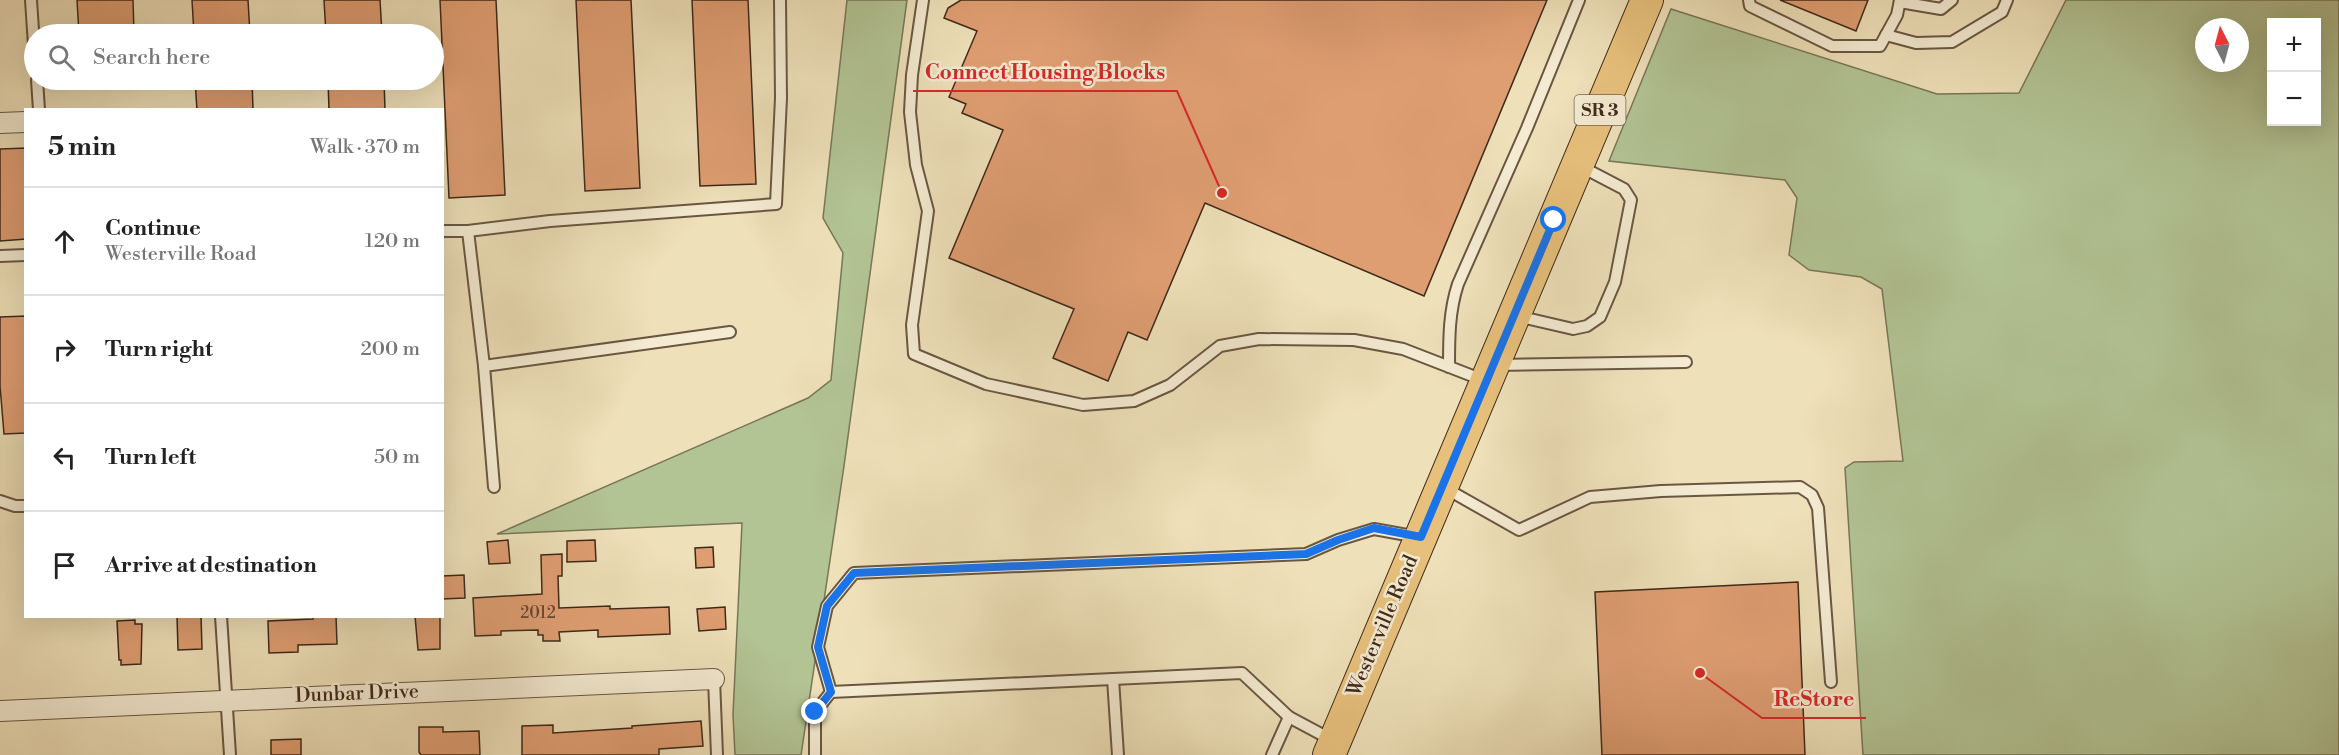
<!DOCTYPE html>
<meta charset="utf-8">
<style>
:root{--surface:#fff;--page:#f6f6f6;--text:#222;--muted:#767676;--line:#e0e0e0}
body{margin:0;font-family:"Libre Bodoni",serif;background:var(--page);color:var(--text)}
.controls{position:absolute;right:18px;top:18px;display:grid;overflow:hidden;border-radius:0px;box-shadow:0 6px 24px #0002}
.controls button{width:54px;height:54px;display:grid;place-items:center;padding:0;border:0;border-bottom:2px solid var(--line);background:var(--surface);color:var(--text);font:30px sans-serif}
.compass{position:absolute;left:2195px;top:18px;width:54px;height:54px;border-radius:50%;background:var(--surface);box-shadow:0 6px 24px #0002;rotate:354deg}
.stop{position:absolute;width:18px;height:18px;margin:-14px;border:4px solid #1a73e8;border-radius:50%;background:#fff}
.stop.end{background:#1a73e8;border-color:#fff;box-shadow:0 2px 6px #0008}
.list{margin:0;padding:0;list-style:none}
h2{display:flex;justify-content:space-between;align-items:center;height:78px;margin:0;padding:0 24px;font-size:26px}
h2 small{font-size:20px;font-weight:400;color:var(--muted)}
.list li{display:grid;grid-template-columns:39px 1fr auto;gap:18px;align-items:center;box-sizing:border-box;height:108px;padding:0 24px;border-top:2px solid var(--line)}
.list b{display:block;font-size:22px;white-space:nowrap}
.list p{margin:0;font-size:20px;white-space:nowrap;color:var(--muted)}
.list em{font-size:20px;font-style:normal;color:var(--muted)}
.icon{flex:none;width:33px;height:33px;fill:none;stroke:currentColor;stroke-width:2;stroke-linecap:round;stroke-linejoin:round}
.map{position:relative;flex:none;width:2339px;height:755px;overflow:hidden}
.search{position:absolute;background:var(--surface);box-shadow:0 6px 24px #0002;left:24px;top:24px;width:420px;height:66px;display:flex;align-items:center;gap:15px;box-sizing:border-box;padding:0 21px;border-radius:33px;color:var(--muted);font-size:22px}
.panel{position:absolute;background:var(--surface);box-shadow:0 6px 24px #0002;left:24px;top:108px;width:420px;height:510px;border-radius:0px}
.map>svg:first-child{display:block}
.green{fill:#b2c394;stroke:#787657;stroke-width:1.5;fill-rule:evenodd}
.building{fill:#df9e72;stroke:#3e291a;stroke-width:1.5}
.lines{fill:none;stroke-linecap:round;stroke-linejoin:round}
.service-casing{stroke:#6a5742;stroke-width:14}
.minor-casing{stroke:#6a5742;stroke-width:22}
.primary-casing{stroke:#3e291a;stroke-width:34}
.service{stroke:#f4ebd2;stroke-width:10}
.minor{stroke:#f4ebd2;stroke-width:20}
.primary{stroke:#e7c07c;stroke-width:32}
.route{stroke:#1a73e8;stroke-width:8}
.labels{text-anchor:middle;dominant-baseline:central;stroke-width:5;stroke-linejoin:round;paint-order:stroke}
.number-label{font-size:16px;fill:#664630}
.shield{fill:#f4ebd2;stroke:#756351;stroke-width:1.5}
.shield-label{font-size:18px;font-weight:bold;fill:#3e291a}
.street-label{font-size:20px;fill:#3e291a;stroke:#f4ebd2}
.leader{fill:none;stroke:#d62828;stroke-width:2}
.callout-dot{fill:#d62828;stroke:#f4ebd2;stroke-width:2}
.callout-label{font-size:21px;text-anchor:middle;font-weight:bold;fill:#d62828;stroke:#f4ebd2;stroke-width:5;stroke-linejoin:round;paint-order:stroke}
</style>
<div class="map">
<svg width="2339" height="755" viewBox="0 0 2339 755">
<rect width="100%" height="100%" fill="#eee0b9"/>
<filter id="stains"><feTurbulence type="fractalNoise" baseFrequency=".00333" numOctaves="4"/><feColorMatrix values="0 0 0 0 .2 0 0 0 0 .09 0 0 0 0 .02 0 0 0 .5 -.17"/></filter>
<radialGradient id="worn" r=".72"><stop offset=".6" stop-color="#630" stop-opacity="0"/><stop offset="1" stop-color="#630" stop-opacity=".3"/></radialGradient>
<g class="green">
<polygon points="847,0 907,0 844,466 801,755 735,755 733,715 742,523 497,534 808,398 831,380 843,253 823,218"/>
<path d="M2066 0H2339V755H1863L1845 468 1854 462 1903 461 1882 289 1861 277 1809 270 1789 255 1797 198 1785 180 1609 161 1671 9 1937 94 2019 93ZM2272 22H2316V122H2272ZM2204 27H2240V63H2204Z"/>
</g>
<g class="building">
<polygon points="77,0 133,0 134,34 79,34"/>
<polygon points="192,0 248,0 250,34 194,34"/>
<polygon points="324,0 380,0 382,34 326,34"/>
<polygon points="440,0 496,0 505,195 449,198"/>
<polygon points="576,0 631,0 640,188 585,191"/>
<polygon points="692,0 748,0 756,184 700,186"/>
<polygon points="961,0 1547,0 1424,296 1205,203 1147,340 1128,332 1108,381 1053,358 1074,309 949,258 1003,130 962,113 966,104 949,97 977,31 944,18 948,8"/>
<polygon points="1780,0 1868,0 1856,31"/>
<polygon points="195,80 252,80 253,110 197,110"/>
<polygon points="328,80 384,80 385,110 329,110"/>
<polygon points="26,148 26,239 0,241 0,149"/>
<polygon points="26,316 26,433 4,434 0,386 0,317"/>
<polygon points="508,540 510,563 489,564 487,542"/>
<polygon points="595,540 596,561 567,562 567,541"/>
<polygon points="713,547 714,567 696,568 695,548"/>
<polygon points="562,554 562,576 558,576 559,608 610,606 610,609 669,607 670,634 598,637 598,630 559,632 560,641 543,641 543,635 538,635 538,630 501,631 501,635 475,636 473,598 542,594 541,555"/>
<polygon points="464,575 465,598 442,599 442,576"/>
<polygon points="1798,582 1805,755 1602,755 1595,592"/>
<polygon points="725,607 726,629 699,631 697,609"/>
<polygon points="177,616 201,616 202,649 178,650"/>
<polygon points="313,616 336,616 337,644 298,645 298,652 269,653 268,621 313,619"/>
<polygon points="415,616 440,616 440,649 418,650"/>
<polygon points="135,620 135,624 142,624 141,664 121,665 121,660 119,660 117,621"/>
<polygon points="701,721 703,746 659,749 659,755 522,755 522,726 553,725 553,733 632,728 632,726"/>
<polygon points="419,727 443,727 443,732 479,731 480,755 421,755 419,752"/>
<polygon points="301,739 301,755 271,755 271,740"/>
</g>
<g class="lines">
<defs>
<g id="service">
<polyline points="31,0 34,45"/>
<polyline points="923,0 912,75 910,112 916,165 928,211 912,325 914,354 986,384 1083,405 1134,401 1170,385 1220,346 1259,339 1354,340 1403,349 1483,380"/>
<polyline points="1749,0 1750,6 1832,46 1880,46 1897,15 1900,0"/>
<polyline points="1900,2 1941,9 1952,0"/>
<polyline points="1886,35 1916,43 1952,42 2002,12 2007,0"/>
<polyline points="37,80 39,110"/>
<polyline points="442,231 468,231 550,221 776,204 781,98 780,0"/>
<polyline points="468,231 484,366 494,487"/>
<polyline points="0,256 26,255"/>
<polyline points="1517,316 1573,329 1587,326 1600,317 1615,282 1631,200 1624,189 1580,166"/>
<polyline points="1496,365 1686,362"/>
<polyline points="484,366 730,332"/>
<path d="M1449 367C1449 338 1449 311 1458 284L1527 128 1579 0"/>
<polyline points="1445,488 1519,530 1590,497 1661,491 1800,487 1812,495 1818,508 1831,682"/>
<polyline points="0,501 15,506 26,506"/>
<polyline points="221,616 230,755"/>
<polyline points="714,679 717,755"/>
<polyline points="1113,679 1118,755"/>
<polyline points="1332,740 1289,717 1242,673 831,692 818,647 827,606 854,573 1306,554 1338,540 1374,529 1418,537"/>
<polyline points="815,755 815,712 831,692"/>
<polyline points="1272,755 1289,717"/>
</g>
<g id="minor">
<polyline points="0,123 26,122"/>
<polyline points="0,711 714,679"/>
</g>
<polyline id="primary" points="1329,755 1647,0"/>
</defs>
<use href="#service" class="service-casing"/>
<use href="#minor" class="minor-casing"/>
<use href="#primary" class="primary-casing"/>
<use href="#service" class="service"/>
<use href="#minor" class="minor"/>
<use href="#primary" class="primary"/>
</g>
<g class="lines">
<polyline class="route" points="815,712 831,692 818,647 827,606 854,573 1306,554 1338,540 1374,528 1421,537 1554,220"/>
</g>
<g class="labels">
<g class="number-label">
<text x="538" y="613">2012</text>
</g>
<rect class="shield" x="1574.5" y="95" width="51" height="30" rx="4.5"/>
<g class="shield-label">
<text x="1600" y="110">SR 3</text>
</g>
<g class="street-label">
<text transform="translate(1383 626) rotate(-67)">Westerville Road</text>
<text transform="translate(357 694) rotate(-2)">Dunbar Drive</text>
</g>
</g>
<path class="leader" d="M1222 193L1177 91H913M1700 673L1762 718H1866"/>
<g class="callout-dot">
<circle cx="1222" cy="193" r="6"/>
<circle cx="1700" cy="673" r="6"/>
</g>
<g class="callout-label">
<text x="1045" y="79">Connect Housing Blocks</text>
<text x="1814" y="706">ReStore</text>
</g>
<rect width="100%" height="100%" filter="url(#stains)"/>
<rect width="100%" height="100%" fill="url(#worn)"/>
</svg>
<div class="controls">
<button>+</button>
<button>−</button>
</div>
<svg class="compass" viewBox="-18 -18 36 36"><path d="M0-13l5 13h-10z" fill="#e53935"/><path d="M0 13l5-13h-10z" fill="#767676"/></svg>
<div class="stop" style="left:1554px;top:220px"></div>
<div class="stop end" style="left:815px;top:712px"></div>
<div class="search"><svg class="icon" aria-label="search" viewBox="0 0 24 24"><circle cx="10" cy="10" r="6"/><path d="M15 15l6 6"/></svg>Search here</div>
<section class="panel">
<h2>5 min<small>Walk · 370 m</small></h2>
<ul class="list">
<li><svg class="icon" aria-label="ahead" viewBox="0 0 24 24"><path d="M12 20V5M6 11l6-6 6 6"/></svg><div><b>Continue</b><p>Westerville Road</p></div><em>120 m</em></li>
<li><svg class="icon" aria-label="right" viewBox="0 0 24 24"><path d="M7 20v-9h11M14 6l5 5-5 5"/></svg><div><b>Turn right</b></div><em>200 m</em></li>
<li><svg class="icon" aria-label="left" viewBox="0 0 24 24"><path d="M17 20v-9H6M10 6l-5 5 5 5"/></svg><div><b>Turn left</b></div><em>50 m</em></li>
<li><svg class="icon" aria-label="arrive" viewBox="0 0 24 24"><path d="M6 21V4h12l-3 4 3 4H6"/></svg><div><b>Arrive at destination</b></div></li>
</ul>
</section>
</div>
